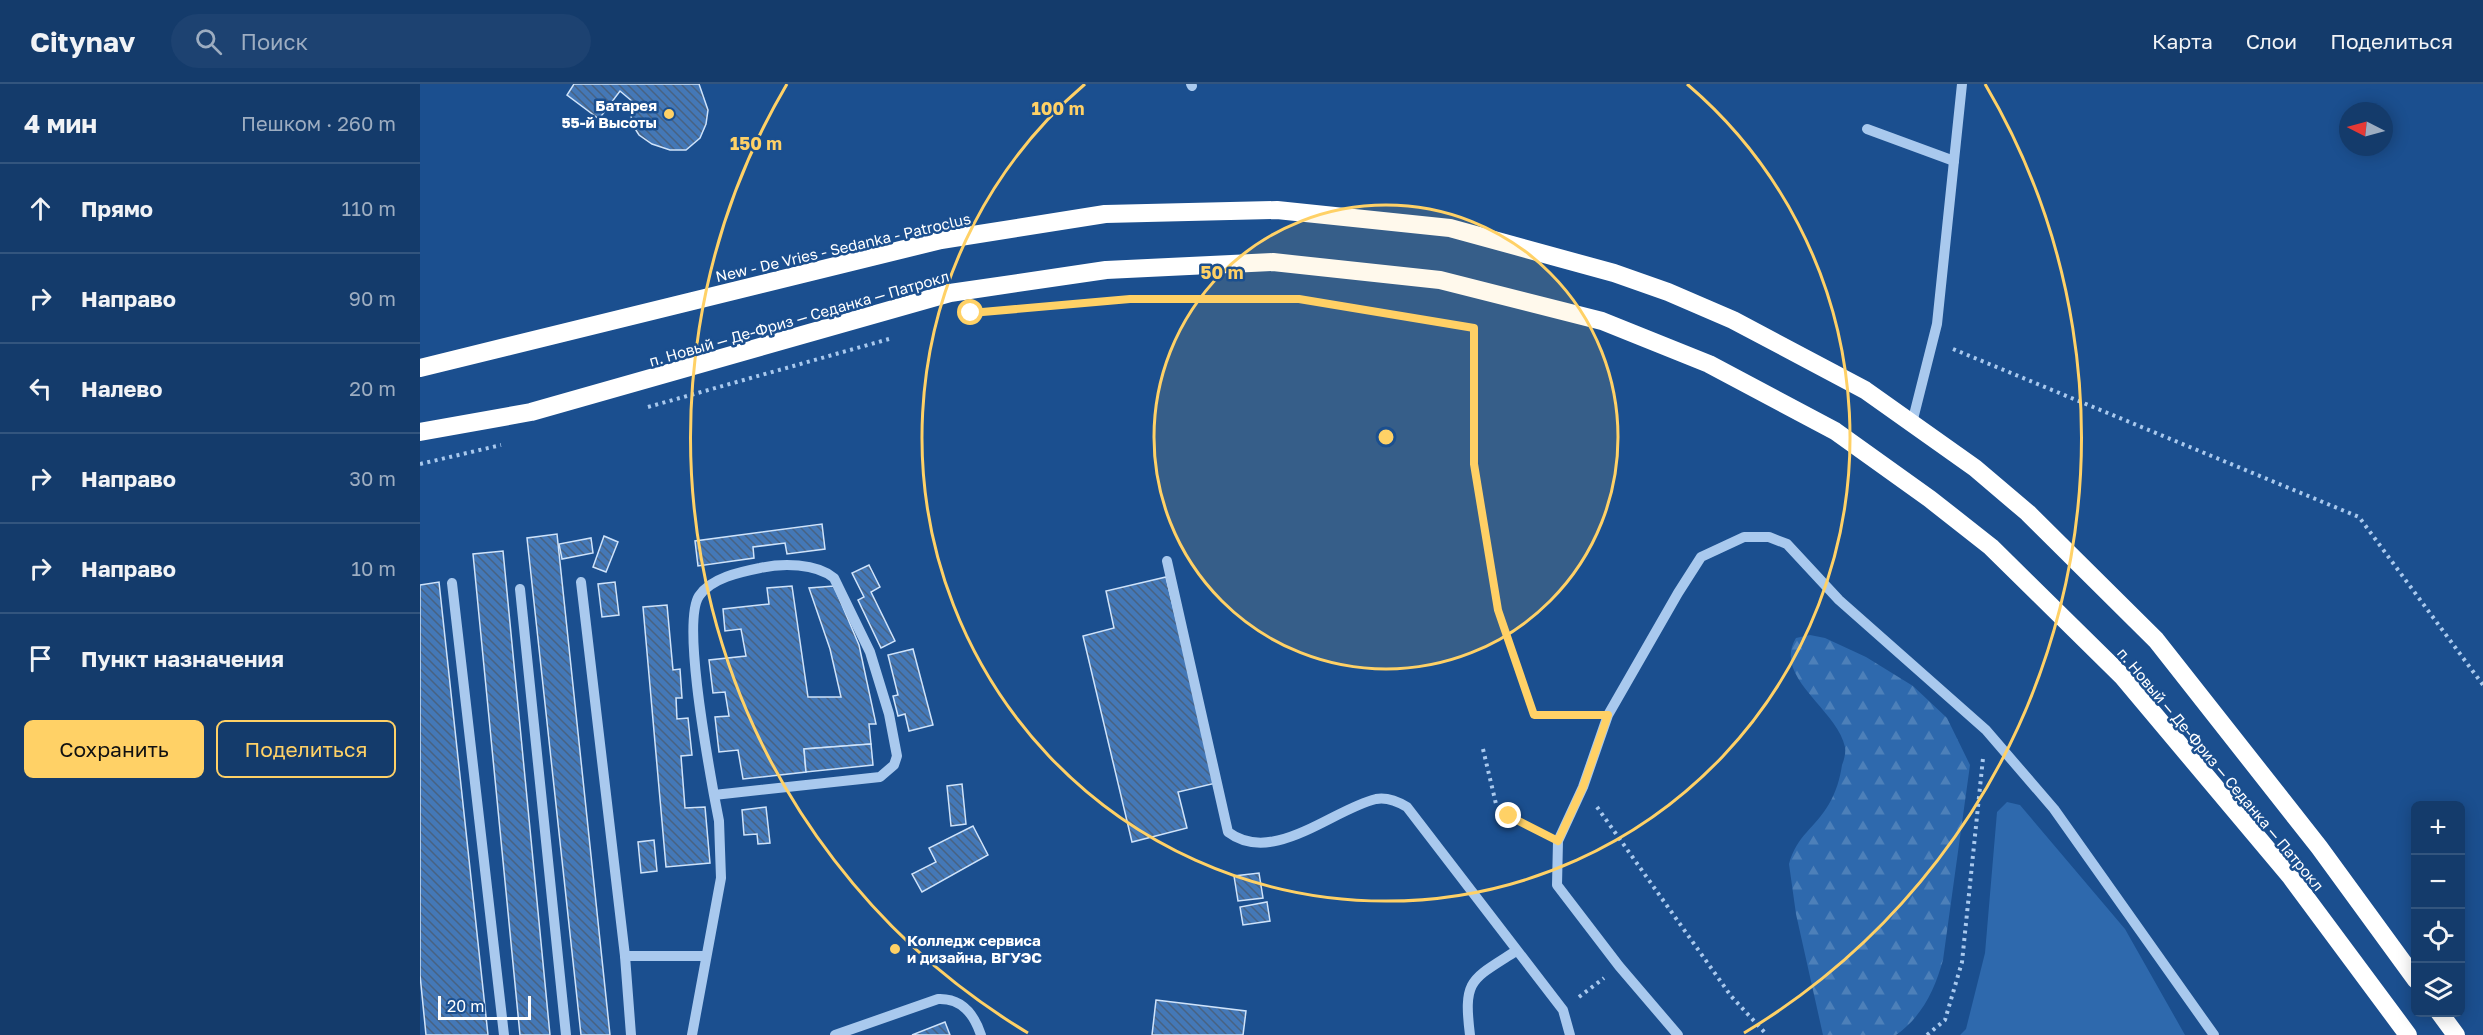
<!DOCTYPE html>
<html lang="ru">
<meta charset="utf-8">
<style>
:root{--surface:#143b6b;--page:#1d4271;--text:#f1f3f6;--muted:#9dadc1;--line:#33557e;--accent:#ffd166}
body{margin:0;font-family:"Golos Text",sans-serif;background:var(--page);color:var(--text)}
.controls{position:absolute;right:18px;bottom:18px;display:grid;overflow:hidden;border-radius:9px;box-shadow:0 3px 15px #0003}
.controls button{width:54px;height:54px;display:grid;place-items:center;padding:0;border:0;border-bottom:2px solid var(--line);background:var(--surface);color:var(--text);font:30px sans-serif}
.compass{position:absolute;left:1919px;top:18px;width:54px;height:54px;border-radius:50%;background:var(--surface);box-shadow:0 3px 15px #0003;rotate:276deg}
.scale{position:absolute;left:18px;bottom:15px;width:93px;box-sizing:border-box;padding-left:6px;border:3px solid #fff;border-top:0;font-size:16px;line-height:21px;white-space:nowrap;color:#fff;-webkit-text-stroke:4px #1b4f8f;paint-order:stroke}
.stop{position:absolute;width:18px;height:18px;margin:-14px;border:4px solid #ffd166;border-radius:50%;background:#fff}
.stop.end{background:#ffd166;border-color:#fff;box-shadow:0 2px 6px #0008}
.list{margin:0;padding:0;list-style:none}
h2{display:flex;justify-content:space-between;align-items:center;height:78px;margin:0;padding:0 24px;font-size:26px}
h2 small{font-size:20px;font-weight:400;color:var(--muted)}
.list li{display:grid;grid-template-columns:39px 1fr auto;gap:18px;align-items:center;box-sizing:border-box;height:90px;padding:0 24px;border-top:2px solid var(--line)}
.list b{display:block;font-size:22px;white-space:nowrap}
.list em{font-size:20px;font-style:normal;color:var(--muted)}
.actions{display:flex;gap:12px;padding:18px 24px}
.actions a{flex:1;padding:14px 0;border:2px solid var(--accent);border-radius:9px;text-align:center;font-size:21px;color:var(--accent)}
.actions .main{background:var(--accent);color:#111}
.icon{flex:none;width:33px;height:33px;fill:none;stroke:currentColor;stroke-width:2;stroke-linecap:round;stroke-linejoin:round}
.map{position:relative;flex:none;width:2063px;height:951px;overflow:hidden}
header{display:flex;align-items:center;gap:36px;box-sizing:border-box;height:84px;padding:0 30px;background:var(--surface);border-bottom:2px solid var(--line)}
header strong{font-size:28px}
nav{display:flex;gap:33px;margin-inline-start:auto;font-size:21px}
.search{width:420px;height:54px;background:var(--page);display:flex;align-items:center;gap:15px;box-sizing:border-box;padding:0 21px;border-radius:33px;color:var(--muted);font-size:22px}
main{display:flex}
aside{flex:1;background:var(--surface)}
.map>svg:first-child{display:block}
.grass{fill:#2e69ad}
.forest{fill:url(#forest-firs)}
.building{fill:url(#building-back-hatch);stroke:#cfe3fa;stroke-width:1.5}
.lines{fill:none;stroke-linecap:round;stroke-linejoin:round}
.path{stroke:#a9c9ee;stroke-width:4;stroke-dasharray:3 4.5;stroke-linecap:butt}
.minor{stroke:#a9c9ee;stroke-width:10}
.highway{stroke:#fff;stroke-width:18}
.route{stroke:#ffd166;stroke-width:8}
.ring{fill:none;stroke:#ffd166;stroke-width:3}
.poi-dot{fill:#ffd166;stroke:#1b4f8f;stroke-width:2}
.labels{text-anchor:middle;dominant-baseline:central;stroke-width:5;stroke-linejoin:round;paint-order:stroke}
.poi-label{font-size:15px;font-weight:bold;fill:#fff;stroke:#1b4f8f;text-anchor:end}
.street-label{font-size:15px;fill:#fff;stroke:#1b4f8f}
.centre{fill:#ffd166;stroke:#1b4f8f;stroke-width:3}
.ring-label{font-size:18px;text-anchor:middle;font-weight:bold;fill:#ffd166;stroke:#1b4f8f;stroke-width:5;stroke-linejoin:round;paint-order:stroke}
</style>
<header>
<strong>Citynav</strong>
<div class="search"><svg class="icon" aria-label="search" viewBox="0 0 24 24"><circle cx="10" cy="10" r="6"/><path d="M15 15l6 6"/></svg>Поиск</div>
<nav><a>Карта</a><a>Слои</a><a>Поделиться</a></nav>
</header>
<main>
<aside>
<h2>4 мин<small>Пешком · 260 m</small></h2>
<ul class="list">
<li><svg class="icon" aria-label="ahead" viewBox="0 0 24 24"><path d="M12 20V5M6 11l6-6 6 6"/></svg><div><b>Прямо</b></div><em>110 m</em></li>
<li><svg class="icon" aria-label="right" viewBox="0 0 24 24"><path d="M7 20v-9h11M14 6l5 5-5 5"/></svg><div><b>Направо</b></div><em>90 m</em></li>
<li><svg class="icon" aria-label="left" viewBox="0 0 24 24"><path d="M17 20v-9H6M10 6l-5 5 5 5"/></svg><div><b>Налево</b></div><em>20 m</em></li>
<li><svg class="icon" aria-label="right" viewBox="0 0 24 24"><path d="M7 20v-9h11M14 6l5 5-5 5"/></svg><div><b>Направо</b></div><em>30 m</em></li>
<li><svg class="icon" aria-label="right" viewBox="0 0 24 24"><path d="M7 20v-9h11M14 6l5 5-5 5"/></svg><div><b>Направо</b></div><em>10 m</em></li>
<li><svg class="icon" aria-label="arrive" viewBox="0 0 24 24"><path d="M6 21V4h12l-3 4 3 4H6"/></svg><div><b>Пункт назначения</b></div></li>
</ul>
<div class="actions"><a class="main">Сохранить</a><a>Поделиться</a></div>
</aside>
<div class="map">
<svg width="2063" height="951" viewBox="0 0 2063 951">
<defs>
<pattern id="forest-firs" width="22" height="20" patternUnits="userSpaceOnUse" patternTransform="scale(1.5)"><rect width="22" height="20" fill="#2e69ad"/><path d="M5 1l3.5 6h-7zM16 11l3.5 6h-7z" fill="#4d80b9"/></pattern>
<pattern id="building-back-hatch" width="6" height="6" patternUnits="userSpaceOnUse" patternTransform="scale(1.5)"><rect width="6" height="6" fill="#4478b7"/><path d="M-1 5l2 2M0 0l6 6M5-1l2 2" fill="none" stroke="#486282"/></pattern>
</defs>
<rect width="100%" height="100%" fill="#1b4f8f"/>
<polygon class="grass" points="1587,718 1600,721 1705,845 1765,951 1540,951 1546,945 1565,869 1577,728"/>
<path class="forest" d="M1390 551 1405 554 1446 573 1493 602 1527 634 1550 681 1523 876C1515 905 1502 933 1476 951H1403L1376 830 1369 780C1377 751 1395 744 1409 720 1416 708 1420 695 1422 681 1424 676 1426 669 1425 663 1417 625 1352 593 1376 554Z"/>
<g class="building">
<polygon points="154,0 279,0 288,26 286,40 280,54 266,66 250,66 232,60 219,51 212,40 210,22 213,18 200,7 179,35 147,11"/>
<polygon points="402,440 405,465 367,470 365,459 333,463 334,474 278,482 275,457"/>
<polygon points="137,450 190,951 161,951 107,454"/>
<polygon points="184,452 198,458 186,488 173,483"/>
<polygon points="171,454 173,469 142,475 139,460"/>
<polygon points="83,467 130,951 100,951 53,470"/>
<polygon points="449,481 460,503 451,508 475,557 461,564 438,516 444,513 432,489"/>
<polygon points="746,493 796,699 758,708 767,744 712,758 663,552 694,544 686,507"/>
<polygon points="19,498 68,951 6,951 0,891 0,501"/>
<polygon points="195,498 199,531 182,533 178,500"/>
<polygon points="372,502 388,613 421,613 410,565 389,504 414,502 439,561 456,640 449,640 451,660 384,665 386,688 323,695 318,666 299,668 295,633 309,632 305,608 293,609 289,576 326,572 321,545 305,547 303,525 349,520 347,504"/>
<polygon points="247,521 253,586 260,585 262,614 256,614 257,635 268,634 272,671 261,672 265,724 285,723 290,779 246,783 223,523"/>
<polygon points="493,565 513,641 489,647 485,630 478,632 473,612 478,611 468,571"/>
<polygon points="451,660 453,681 386,688 384,665"/>
<polygon points="542,700 546,740 531,742 527,702"/>
<polygon points="346,723 350,759 338,760 337,750 324,751 322,726"/>
<polygon points="553,742 568,771 502,808 492,790 516,778 509,764"/>
<polygon points="234,756 237,787 221,789 218,758"/>
<polygon points="839,789 843,814 818,817 814,792"/>
<polygon points="847,818 850,837 823,841 820,823"/>
<polygon points="736,916 826,927 823,951 732,951"/>
<polygon points="525,938 530,951 492,951"/>
</g>
<g class="lines">
<g class="path">
<polyline points="631,222 710,215 879,215 1054,244 1054,380 1078,526 1115,631 1168,631"/>
<polyline points="1533,265 1939,433 2063,601"/>
<polyline points="228,323 469,255"/>
<polyline points="0,380 81,361"/>
<polyline points="1063,665 1076,720 1089,732 1121,748"/>
<polyline points="1177,723 1311,912 1347,951"/>
<polyline points="1159,913 1184,894"/>
<polyline points="1507,951 1525,936 1542,878 1563,674"/>
</g>
<g class="minor">
<polyline points="771,0 772,2"/>
<polyline points="1447,45 1534,77"/>
<polyline points="1492,339 1517,240 1542,0"/>
<path d="M747 477 808 748C853 782 913 725 956 715 967 713 977 717 987 723L1143 926 1150 951"/>
<polyline points="161,498 205,872 211,951"/>
<polyline points="32,499 84,951"/>
<polyline points="100,505 146,951"/>
<polyline points="205,872 286,872"/>
<path d="M272 951 301 794 299 737 294 711 460 693 474 681 477 672 469 630 450 568 414 494C396 479 362 479 340 484 320 488 291 494 279 512 262 538 288 677 294 711"/>
<path d="M415 951 518 915C542 914 554 930 561 951"/>
<path d="M1050 951C1043 895 1051 896 1096 867"/>
<polyline points="1258,951 1199,882 1137,801 1138,757 1163,703 1188,631 1258,509 1281,473 1324,453 1349,453 1367,460 1419,516 1566,646 1634,725 1794,951"/>
</g>
<g class="highway">
<polyline points="0,284 521,156 685,130 857,126 1030,144 1194,189 1248,208 1313,236 1445,306 1555,384 1608,429 1736,556 1899,763 1996,896"/>
<polyline points="0,348 111,328 530,209 686,186 853,178 1020,196 1182,237 1289,280 1415,347 1510,415 1571,463 1702,592 1870,792 1988,951"/>
<polyline points="2019,928 2036,951"/>
</g>
</g>
<g class="lines">
<polyline class="route" points="551,229 710,215 879,215 1054,244 1054,380 1078,526 1114,631 1188,631 1163,703 1138,757 1089,732"/>
</g>
<circle cx="966" cy="353" r="232" fill="#ffd166" fill-opacity=".12"/>
<g class="ring">
<circle cx="966" cy="353" r="232"/>
<path d="M1267 0A464 464 0 1 1 665 0"/>
<path d="M608 949A695 695 0 0 1 367 0M1565 0A695 695 0 0 1 1324 949"/>
</g>
<g class="poi-dot">
<circle cx="249" cy="30" r="6"/>
<circle cx="475" cy="865" r="6"/>
</g>
<g class="labels">
<g class="poi-label">
<text x="237" y="21">Батарея<tspan x="237" dy="17">55-й Высоты</tspan></text>
<text x="487" y="856" text-anchor="start">Колледж сервиса<tspan x="487" dy="17">и дизайна, ВГУЭС</tspan></text>
</g>
<g class="street-label">
<text transform="translate(423 163) rotate(-13)">New - De Vries - Sedanka - Patroclus</text>
<text transform="translate(379 234) rotate(-16)">п. Новый — Де-Фриз — Седанка — Патрокл</text>
<text transform="translate(1801 685) rotate(50)">п. Новый — Де-Фриз — Седанка — Патрокл</text>
</g>
</g>
<circle cx="966" cy="353" r="9" class="centre"/>
<g class="ring-label">
<text x="638" y="31">100 m</text>
<text x="336" y="66">150 m</text>
<text x="802" y="195">50 m</text>
</g>
</svg>
<div class="controls">
<button>+</button>
<button>−</button>
<button><svg class="icon" aria-label="locate" viewBox="0 0 24 24"><circle cx="12" cy="12" r="6"/><path d="M12 2v4M12 18v4M2 12h4M18 12h4"/></svg></button>
<button><svg class="icon" aria-label="layers" viewBox="0 0 24 24"><path d="M12 4l9 5-9 5-9-5zM3 14l9 5 9-5"/></svg></button>
</div>
<svg class="compass" viewBox="-18 -18 36 36"><path d="M0-13l5 13h-10z" fill="#e53935"/><path d="M0 13l5-13h-10z" fill="#9dadc1"/></svg>
<div class="scale">20 m</div>
<div class="stop" style="left:551px;top:229px"></div>
<div class="stop end" style="left:1089px;top:732px"></div>
</div>
</main>
